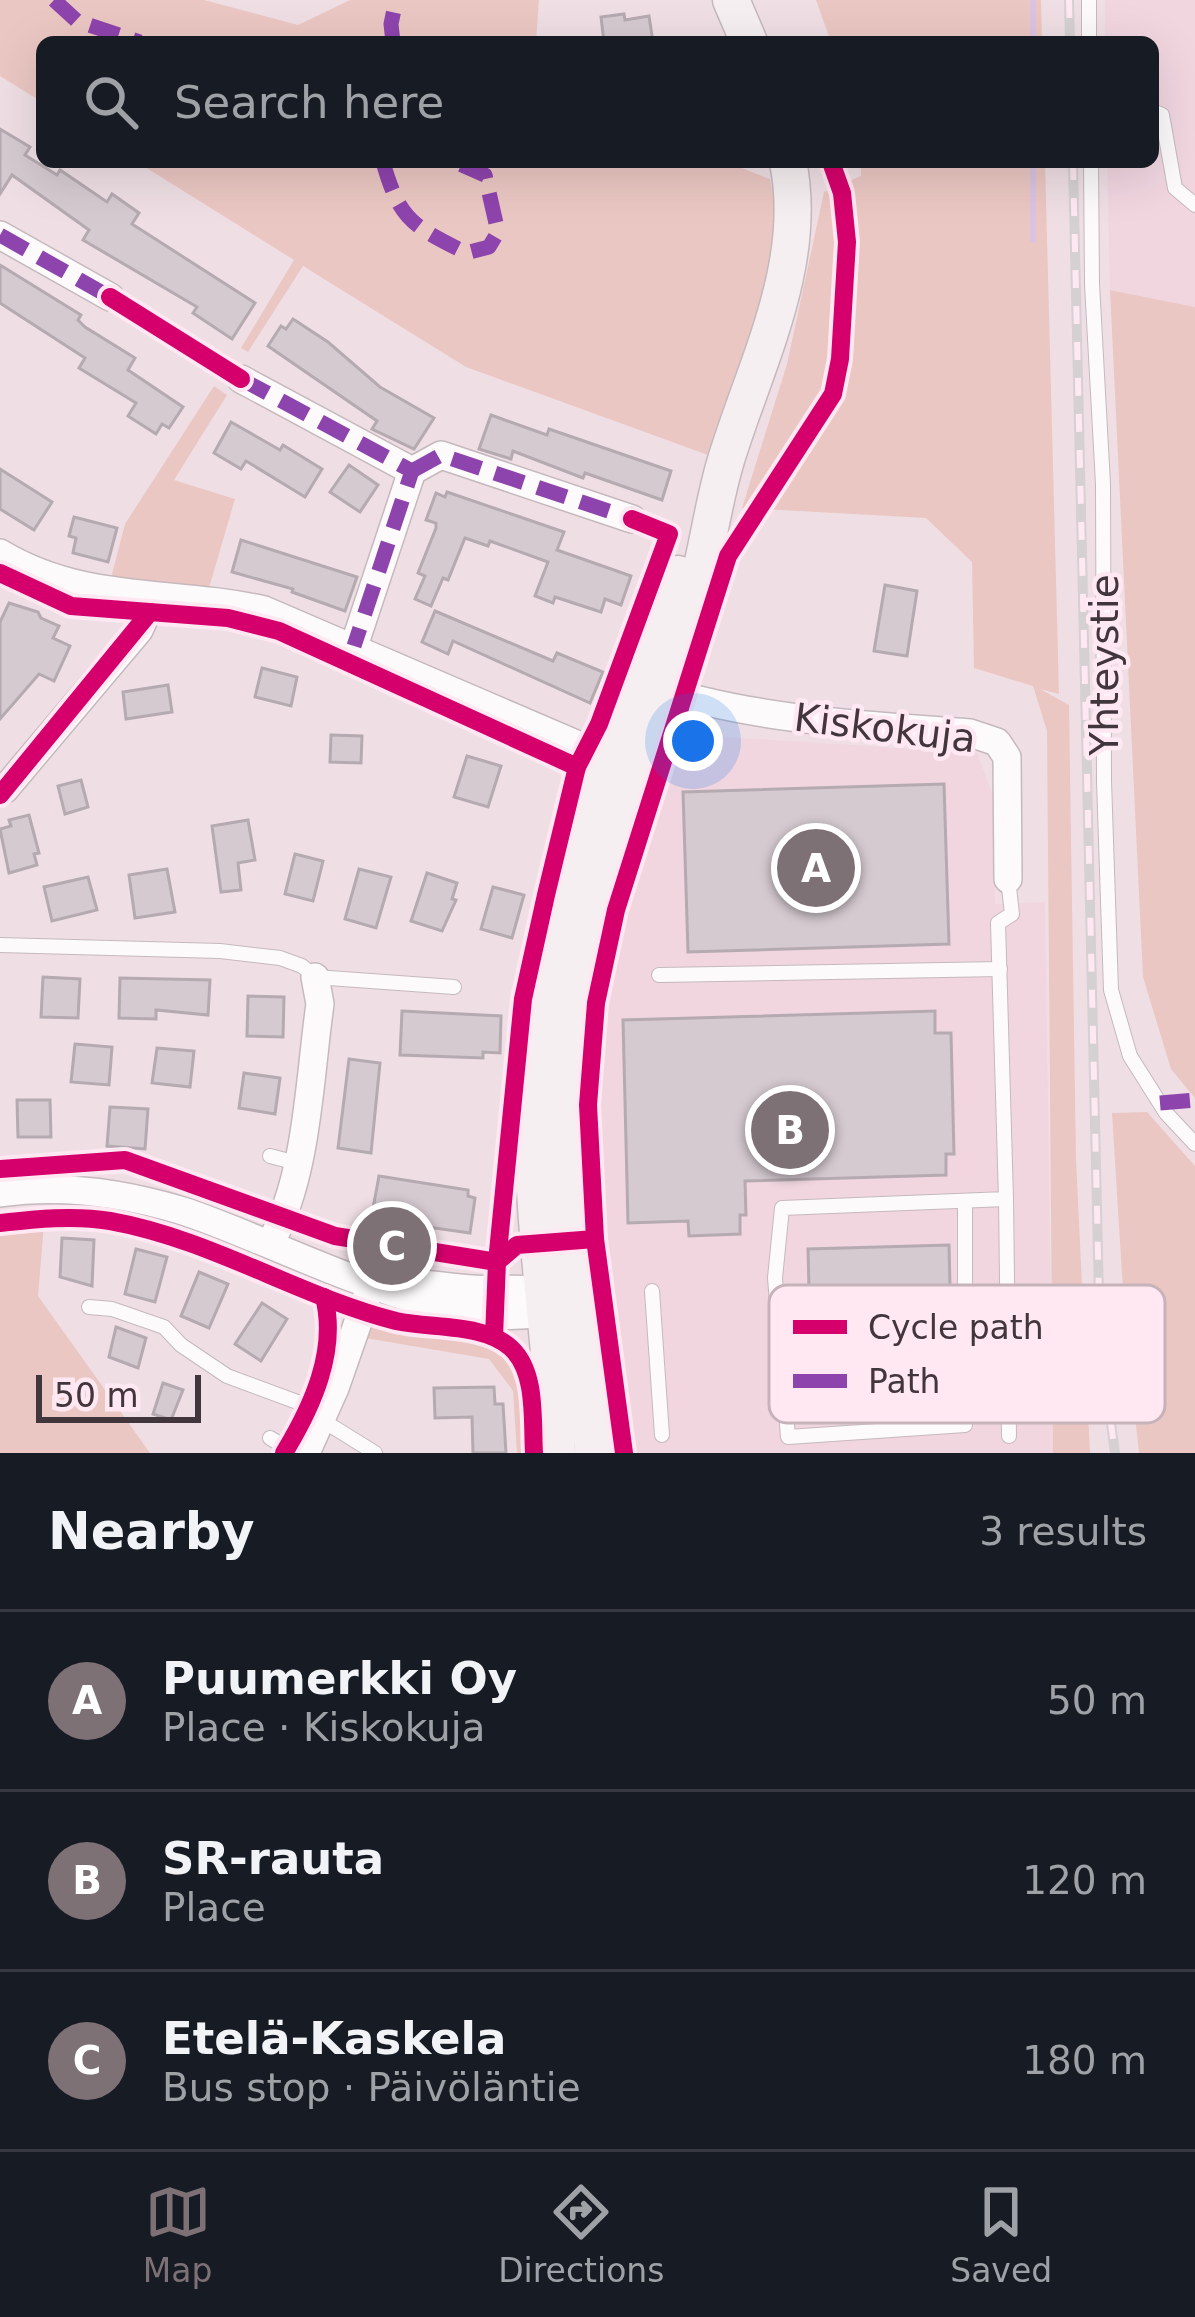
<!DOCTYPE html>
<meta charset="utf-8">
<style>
:root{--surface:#171b24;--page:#20242c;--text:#f1f3f6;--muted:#9ea1a6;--line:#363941;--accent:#7e7176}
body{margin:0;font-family:"DejaVu Sans",sans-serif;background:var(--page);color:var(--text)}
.scale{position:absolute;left:36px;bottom:30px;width:165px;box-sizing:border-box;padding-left:12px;border:6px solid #41363b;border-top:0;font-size:33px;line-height:42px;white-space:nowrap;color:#41363b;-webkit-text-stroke:9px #ffe8f1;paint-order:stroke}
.you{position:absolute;left:693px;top:741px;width:42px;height:42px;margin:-30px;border:9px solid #fff;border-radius:50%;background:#1a73e8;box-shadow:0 0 0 18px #1a73e833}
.badge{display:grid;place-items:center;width:78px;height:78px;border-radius:50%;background:var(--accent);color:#fff;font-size:39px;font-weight:700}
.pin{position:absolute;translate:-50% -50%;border:6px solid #fff;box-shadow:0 3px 12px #0006}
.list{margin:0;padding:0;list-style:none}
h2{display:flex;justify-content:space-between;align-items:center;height:156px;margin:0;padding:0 48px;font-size:51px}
h2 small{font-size:39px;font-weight:400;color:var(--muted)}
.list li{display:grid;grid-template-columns:78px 1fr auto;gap:36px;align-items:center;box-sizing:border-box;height:180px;padding:0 48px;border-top:3px solid var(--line)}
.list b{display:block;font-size:45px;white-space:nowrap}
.list p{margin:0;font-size:39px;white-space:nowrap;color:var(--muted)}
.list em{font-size:39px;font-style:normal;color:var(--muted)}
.icon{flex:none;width:66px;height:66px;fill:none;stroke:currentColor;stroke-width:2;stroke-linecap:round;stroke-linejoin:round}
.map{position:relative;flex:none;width:1195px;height:1453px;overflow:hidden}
.search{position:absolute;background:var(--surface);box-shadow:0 12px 48px #0002;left:36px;right:36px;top:36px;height:132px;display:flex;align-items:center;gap:30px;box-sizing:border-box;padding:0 42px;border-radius:18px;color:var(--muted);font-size:45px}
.sheet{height:696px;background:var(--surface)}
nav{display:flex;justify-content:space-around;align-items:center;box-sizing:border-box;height:168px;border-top:3px solid var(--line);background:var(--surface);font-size:33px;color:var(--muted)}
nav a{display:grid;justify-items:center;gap:6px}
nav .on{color:var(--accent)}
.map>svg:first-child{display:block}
.built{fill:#f1d6e0}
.green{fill:#ebc7c3}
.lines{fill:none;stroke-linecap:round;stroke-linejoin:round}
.stream{stroke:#dac4e2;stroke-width:6}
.building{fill:#d5cad0;stroke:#b5aab0;stroke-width:3}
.lane-casing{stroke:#c5b9be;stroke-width:16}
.street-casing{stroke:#c5b9be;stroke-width:30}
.secondary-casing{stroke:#c5b9be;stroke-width:39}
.lane{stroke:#fdfafb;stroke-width:14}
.street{stroke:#fdfafb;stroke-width:27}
.secondary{stroke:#f6eff1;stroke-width:36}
.rail-casing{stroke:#d5d0d1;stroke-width:10}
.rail{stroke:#ffe8f1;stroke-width:6;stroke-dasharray:18;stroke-linecap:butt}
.quiet{stroke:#8e44ad;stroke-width:15;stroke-dasharray:30 15;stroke-linecap:butt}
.cycleway-casing{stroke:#ffe8f1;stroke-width:26}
.cycleway{stroke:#d6006c;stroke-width:18}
.labels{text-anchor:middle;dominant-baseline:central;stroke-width:9;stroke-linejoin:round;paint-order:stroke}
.street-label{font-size:39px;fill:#41363b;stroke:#ffe8f1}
.key{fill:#ffe8f1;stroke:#c6b3ba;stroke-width:3}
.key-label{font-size:33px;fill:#41363b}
</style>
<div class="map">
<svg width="1195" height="1453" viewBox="0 0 1195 1453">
<rect width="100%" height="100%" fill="#efdfe5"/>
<g class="built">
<polygon points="1105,0 1195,0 1195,307 1110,290 1107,162 1153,162 1153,42 1105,42"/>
<polygon points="678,734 977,753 993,795 995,904 1045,902 1053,1453 632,1453 601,1238 594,1106 602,1005 613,946"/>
</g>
<g class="green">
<polygon points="0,0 204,0 298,25 350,0 539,0 536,42 42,42 42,102 0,76"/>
<polygon points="816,0 1041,0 1042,42 831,42"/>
<path d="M137 162H726L770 179C788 257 736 380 708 455L466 367 303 266 248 352 241 348 294 260Z"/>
<polygon points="861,162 1045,162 1059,694 1040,689 1069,705 1076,1159 1090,1453 1053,1453 1047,731 1033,686 974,668 972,562 926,518 742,508 787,364 824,192 861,176"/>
<polygon points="1110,290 1195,307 1195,1098 1171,1069 1143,977"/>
<polygon points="214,386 227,395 174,480 235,499 209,588 110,582 125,524"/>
<polygon points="1147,1112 1195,1166 1195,1453 1139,1453 1125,1322 1112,1113"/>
<polygon points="44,1224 38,1296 150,1453 0,1453 0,1229"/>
<polygon points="374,1323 393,1323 499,1347 513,1359 523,1380 529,1453 517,1453 513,1391 489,1359 365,1338"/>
</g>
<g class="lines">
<g class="stream">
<polyline points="1033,42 1033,0"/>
<polyline points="1033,240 1033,162"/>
</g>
</g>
<g class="building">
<polygon points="624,14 625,20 649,16 653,42 604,42 601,17"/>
<polygon points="0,129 30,147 25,155 57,175 60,170 107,202 112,194 139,213 132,224 255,303 232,339 193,313 197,307 83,240 89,230 12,175 0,194"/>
<polygon points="0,265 81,315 78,320 85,327 135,358 128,370 183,407 169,428 162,424 156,434 128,416 136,403 79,368 85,358 0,303"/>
<polygon points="293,319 328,342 380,387 434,418 414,449 372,429 377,421 268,346 281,326 286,329"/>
<polygon points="491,415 547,435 549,429 671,471 662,500 585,473 583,478 513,451 511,459 479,449"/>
<polygon points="231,422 280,450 283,445 322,469 305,497 246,461 241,469 214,453"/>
<polygon points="349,465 378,485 360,512 330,492"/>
<polygon points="0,469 52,502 34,530 0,509"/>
<polygon points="447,492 564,532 557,550 631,576 621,605 605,599 601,612 555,597 553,603 535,596 548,562 490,541 488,546 465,538 448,580 443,578 431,606 415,599 425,576 418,573 436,528 436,523 426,520 436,493 445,497"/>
<polygon points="74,517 117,528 108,562 73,553 76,538 69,536"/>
<polygon points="241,540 357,577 345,611 292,592 293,589 232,572"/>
<polygon points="885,585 917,591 907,656 874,651"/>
<polygon points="9,603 38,612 41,618 59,626 53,638 70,646 54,681 39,674 0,719 0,622"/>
<polygon points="435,611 553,661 557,653 603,672 590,703 453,641 448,654 422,642"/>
<polygon points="262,668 297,677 291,706 255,697"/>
<polygon points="168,685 172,712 126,719 123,692"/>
<polygon points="331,735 362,736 361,763 330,762"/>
<polygon points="467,756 501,766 488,807 454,797"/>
<polygon points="81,780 88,807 65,814 58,786"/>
<polygon points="944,784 949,944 688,952 683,792"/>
<polygon points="29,815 39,853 34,854 37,865 9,873 0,829 11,826 9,820"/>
<polygon points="248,820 255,860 238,863 241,890 221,892 212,826"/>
<polygon points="295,854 323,861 313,901 285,894"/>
<polygon points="167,869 175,912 135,918 129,875"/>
<polygon points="359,869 391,877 376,928 345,919"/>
<polygon points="427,873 457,883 452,899 456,900 442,931 411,921"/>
<polygon points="88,877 97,910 52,921 44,887"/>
<polygon points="493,887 524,895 512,938 481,929"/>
<polygon points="43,977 80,979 78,1018 41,1017"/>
<polygon points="120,978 210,980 208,1015 156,1010 156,1019 119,1018"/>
<polygon points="248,996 284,997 283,1037 247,1036"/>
<polygon points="402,1011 501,1016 500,1053 483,1052 483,1058 400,1055"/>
<polygon points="935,1011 935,1033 951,1033 954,1154 946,1154 946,1175 745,1181 746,1215 740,1215 740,1234 689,1236 688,1221 628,1223 623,1020"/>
<polygon points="75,1044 112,1047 109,1085 71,1082"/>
<polygon points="157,1048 194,1051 190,1087 152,1083"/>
<polygon points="349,1059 380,1063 371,1153 338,1148"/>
<polygon points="244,1073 280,1078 275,1114 239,1108"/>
<polygon points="17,1100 50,1100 51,1137 18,1137"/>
<polygon points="110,1107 148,1109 145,1149 107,1146"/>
<polygon points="379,1176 468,1190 468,1196 475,1198 470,1233 371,1219"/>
<polygon points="62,1238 94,1240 92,1286 60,1277"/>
<polygon points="949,1245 953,1408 812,1412 808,1249"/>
<polygon points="136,1249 167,1257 155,1302 125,1294"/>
<polygon points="199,1272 228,1284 209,1328 181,1316"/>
<polygon points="262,1303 287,1319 261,1361 235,1344"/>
<polygon points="116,1327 146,1338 138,1368 109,1357"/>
<polygon points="163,1383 183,1390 171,1420 153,1414"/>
<polygon points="494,1387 495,1404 503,1404 506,1453 473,1453 472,1417 435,1418 434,1388"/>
</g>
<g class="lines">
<defs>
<g id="lane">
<polyline points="1089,0 1089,42"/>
<polyline points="1153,111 1162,115 1175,188 1195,205"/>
<polyline points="1091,162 1092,284 1103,484 1104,781 1111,990 1130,1056 1166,1113 1195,1144"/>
<polyline points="0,945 220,951 280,958 302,966 315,977 454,987"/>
<polyline points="659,975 1000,969"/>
<polyline points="270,1156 297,1163"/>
<polyline points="1006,1199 1009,1436"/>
<polyline points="965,1201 965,1425 788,1437 775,1278 782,1208 1006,1199 998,923 1012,914 1008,879"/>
<polyline points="652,1291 662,1435"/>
<polyline points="89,1307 112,1309 164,1327 181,1345 227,1376 308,1406 322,1420 375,1453"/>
<polyline points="270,1438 296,1453"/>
</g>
<g id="street">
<polyline points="0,235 110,297"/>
<polyline points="241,379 412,471 354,646"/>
<polyline points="412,471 441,455 632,519"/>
<path d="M0 553C85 604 171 589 264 610L620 763"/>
<path d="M647 685C751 720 862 725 970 733L997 742 1007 757 1008 879"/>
<polyline points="5,789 139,630 155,596"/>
<path d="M0 1193C61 1184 124 1193 183 1211 278 1241 467 1348 562 1306"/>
<path d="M270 1244C308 1174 309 1081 320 1004L315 977"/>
<path d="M376 1282C410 1280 439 1287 472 1289 501 1291 531 1286 559 1294"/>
<polyline points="306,1453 335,1388 372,1282"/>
</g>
<g id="secondary">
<polyline points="731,0 749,42"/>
<path d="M557 1453C550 1312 520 1167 540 1026 560 879 620 710 678 574"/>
<path d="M593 1453C588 1381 574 1309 569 1237 562 1127 566 1019 591 912 615 806 662 706 693 602 707 555 712 506 726 460 755 365 809 264 788 162"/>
</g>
</defs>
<use href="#lane" class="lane-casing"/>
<use href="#street" class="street-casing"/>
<use href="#secondary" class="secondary-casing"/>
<use href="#lane" class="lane"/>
<use href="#street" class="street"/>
<use href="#secondary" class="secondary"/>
<defs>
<g id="rail">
<polyline points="1069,0 1070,42"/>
<polyline points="1073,162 1100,1341 1115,1453"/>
</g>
</defs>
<use href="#rail" class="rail-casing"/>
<use href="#rail" class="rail"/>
<g class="quiet">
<polyline points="54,0 77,21 140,42"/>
<polyline points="393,42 391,24 396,0"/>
<path d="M383 162C400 222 414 226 466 253L489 247 498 232 485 175 455 162"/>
<polyline points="0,235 110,297"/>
<polyline points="241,379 412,471 354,646"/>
<polyline points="412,471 441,455 632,519"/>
<polyline points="1160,1103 1195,1100"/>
</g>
<defs>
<g id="cycleway">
<polyline points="110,297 241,379"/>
<polyline points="0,573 71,606 228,618 279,631 577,767"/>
<polyline points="0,795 150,612"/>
<polyline points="0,1169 125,1160 335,1236 497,1262 523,999 546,895 577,767 599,724 669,534 632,519"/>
<path d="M0 1223C36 1219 74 1215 110 1221 211 1239 298 1296 396 1321 431 1329 484 1323 511 1348 537 1372 532 1420 534 1453"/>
<polyline points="494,1337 497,1262 517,1245 595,1239"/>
<path d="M284 1453C312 1407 338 1351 324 1297"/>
<polyline points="624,1453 595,1239 588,1105 596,1003 616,910 728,556 833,394 840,359 847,242 842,193 831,162"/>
</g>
</defs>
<use href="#cycleway" class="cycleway-casing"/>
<use href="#cycleway" class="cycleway"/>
</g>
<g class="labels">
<g class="street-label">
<text transform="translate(1104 665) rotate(-90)">Yhteystie</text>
<text transform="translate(885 728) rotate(7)">Kiskokuja</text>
</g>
</g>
<rect x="769" y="1285" width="396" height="138" rx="18" class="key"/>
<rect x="793" y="1320" width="54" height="14" fill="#d6006c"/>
<rect x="793" y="1374" width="54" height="14" fill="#8e44ad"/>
<g class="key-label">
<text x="868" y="1339">Cycle path</text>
<text x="868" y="1393">Path</text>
</g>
</svg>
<div class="scale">50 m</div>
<div class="you"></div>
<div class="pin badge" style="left:816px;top:868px">A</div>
<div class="pin badge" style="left:790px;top:1130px">B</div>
<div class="pin badge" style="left:392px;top:1246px">C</div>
<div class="search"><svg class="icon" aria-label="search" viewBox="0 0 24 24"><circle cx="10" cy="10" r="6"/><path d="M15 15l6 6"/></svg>Search here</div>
</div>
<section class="sheet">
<h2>Nearby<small>3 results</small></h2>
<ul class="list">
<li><span class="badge">A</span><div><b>Puumerkki Oy</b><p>Place · Kiskokuja</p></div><em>50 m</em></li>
<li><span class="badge">B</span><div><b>SR-rauta</b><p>Place</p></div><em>120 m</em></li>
<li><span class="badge">C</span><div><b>Etelä-Kaskela</b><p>Bus stop · Päivöläntie</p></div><em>180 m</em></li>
</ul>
</section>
<nav>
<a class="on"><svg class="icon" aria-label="map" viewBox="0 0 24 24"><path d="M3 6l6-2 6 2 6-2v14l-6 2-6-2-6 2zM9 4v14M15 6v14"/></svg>Map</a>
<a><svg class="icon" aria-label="directions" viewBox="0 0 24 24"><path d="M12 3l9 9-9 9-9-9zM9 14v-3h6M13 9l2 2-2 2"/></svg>Directions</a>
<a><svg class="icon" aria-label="saved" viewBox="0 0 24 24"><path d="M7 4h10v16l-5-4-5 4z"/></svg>Saved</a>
</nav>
